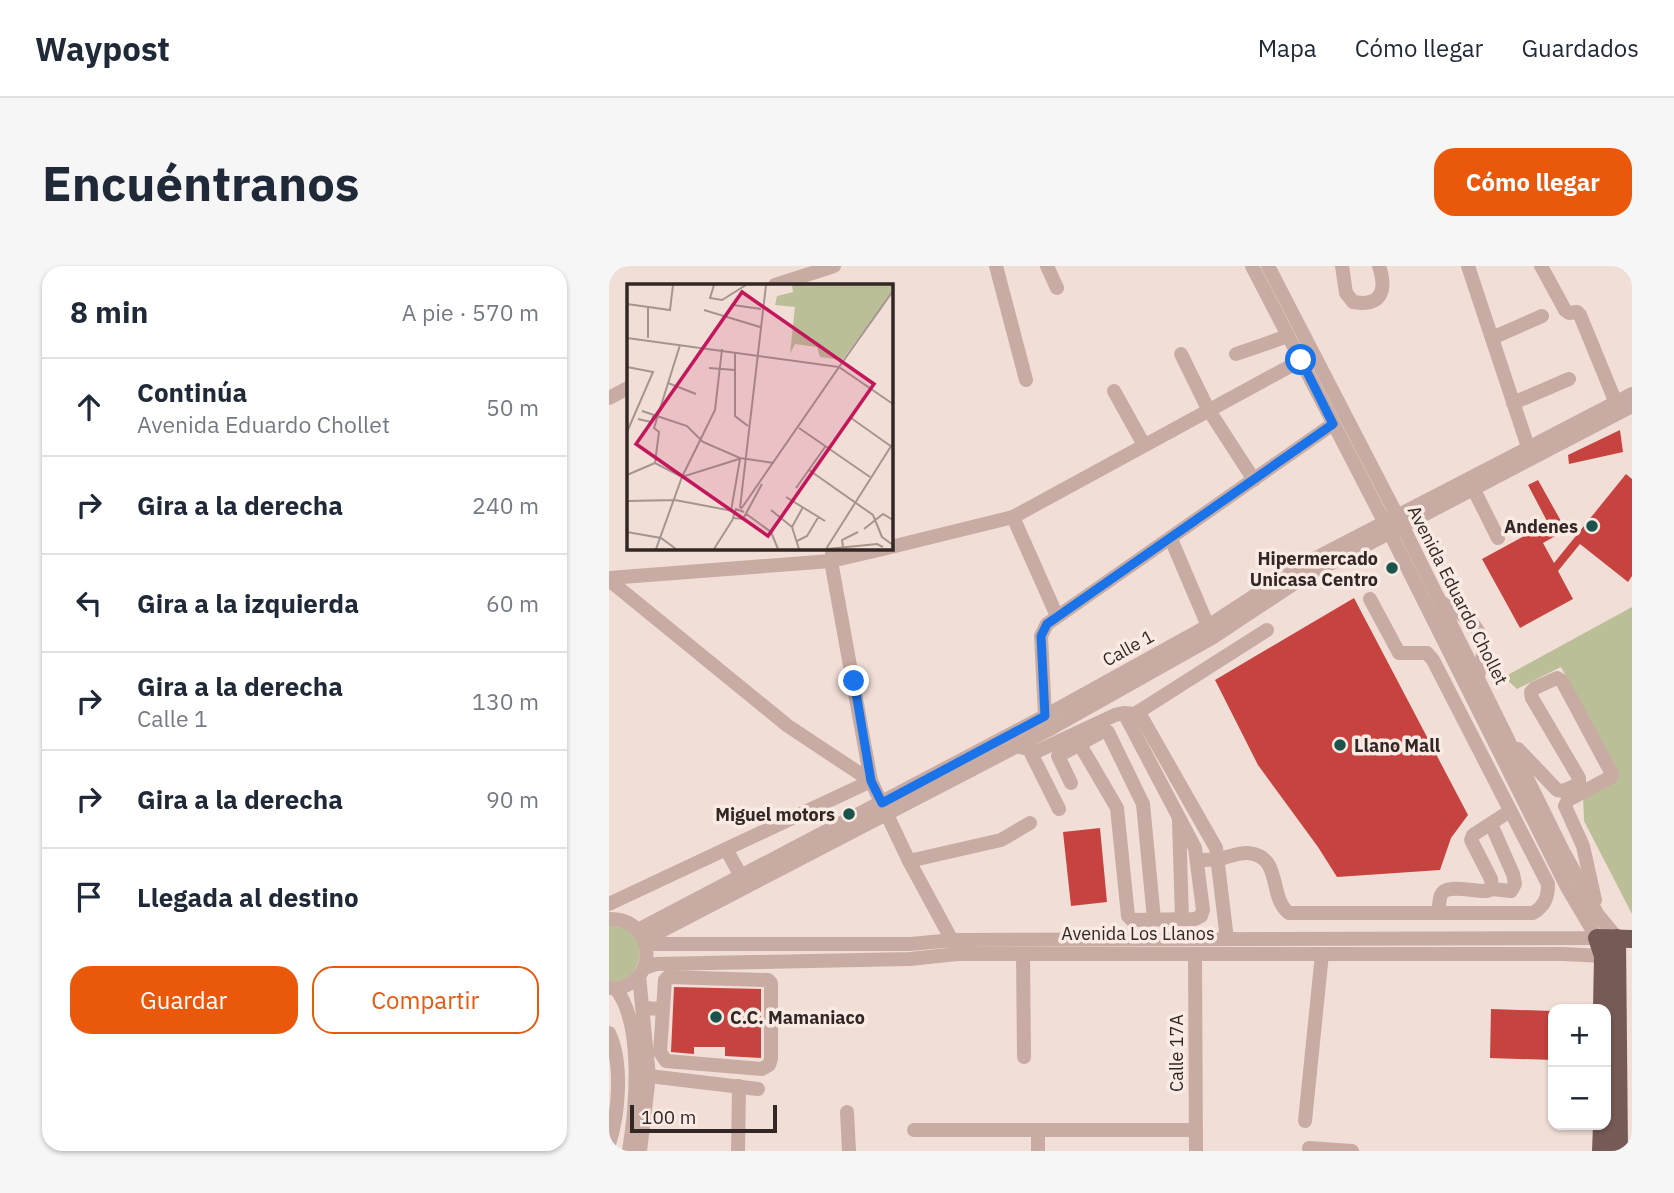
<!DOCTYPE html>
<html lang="es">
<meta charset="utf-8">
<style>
:root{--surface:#fff;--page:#f6f6f7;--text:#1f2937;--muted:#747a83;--line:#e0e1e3;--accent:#ea580c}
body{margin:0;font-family:"IBM Plex Sans",sans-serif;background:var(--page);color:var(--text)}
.controls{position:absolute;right:21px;bottom:21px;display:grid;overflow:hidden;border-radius:14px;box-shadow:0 2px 5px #0004}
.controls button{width:63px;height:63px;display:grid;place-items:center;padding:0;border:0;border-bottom:2px solid var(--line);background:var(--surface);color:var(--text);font:35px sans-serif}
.scale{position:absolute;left:21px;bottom:18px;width:147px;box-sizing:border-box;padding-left:7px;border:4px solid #332725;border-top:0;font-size:19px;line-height:24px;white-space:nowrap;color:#332725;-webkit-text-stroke:5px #f9eae3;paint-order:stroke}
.stop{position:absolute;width:21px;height:21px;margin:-16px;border:5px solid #1a73e8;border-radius:50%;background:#fff}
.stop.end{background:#1a73e8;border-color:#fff;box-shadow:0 2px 7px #0008}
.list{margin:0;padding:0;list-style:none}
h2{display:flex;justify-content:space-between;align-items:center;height:91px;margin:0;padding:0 28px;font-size:30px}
h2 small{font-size:23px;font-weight:400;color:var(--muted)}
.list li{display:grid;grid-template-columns:46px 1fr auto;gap:21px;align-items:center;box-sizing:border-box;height:98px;padding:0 28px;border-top:2px solid var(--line)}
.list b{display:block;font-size:26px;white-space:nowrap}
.list p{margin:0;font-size:23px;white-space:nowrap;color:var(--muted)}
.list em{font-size:23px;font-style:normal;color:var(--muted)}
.actions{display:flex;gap:14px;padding:21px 28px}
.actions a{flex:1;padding:16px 0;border:2px solid var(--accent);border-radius:21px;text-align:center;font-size:24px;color:var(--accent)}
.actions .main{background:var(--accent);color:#fff}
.icon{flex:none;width:38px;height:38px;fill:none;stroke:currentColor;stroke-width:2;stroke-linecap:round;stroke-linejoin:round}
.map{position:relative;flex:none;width:1023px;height:885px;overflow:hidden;border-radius:21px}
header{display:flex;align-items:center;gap:42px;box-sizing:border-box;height:98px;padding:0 35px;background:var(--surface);border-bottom:2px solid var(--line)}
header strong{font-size:33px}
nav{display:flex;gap:38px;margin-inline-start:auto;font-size:24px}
.intro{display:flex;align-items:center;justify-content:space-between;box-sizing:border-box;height:168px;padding:0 42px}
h1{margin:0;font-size:49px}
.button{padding:18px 32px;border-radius:21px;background:var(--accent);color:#fff;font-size:24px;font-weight:700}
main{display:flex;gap:42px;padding:0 42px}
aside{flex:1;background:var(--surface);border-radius:21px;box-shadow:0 2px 5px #0004}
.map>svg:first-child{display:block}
.green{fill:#bbbf98}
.building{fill:#c64340}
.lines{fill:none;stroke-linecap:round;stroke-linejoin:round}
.minor{stroke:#c8aca3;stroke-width:14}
.major{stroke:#765a56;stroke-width:18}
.route{stroke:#1a73e8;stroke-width:9}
.poi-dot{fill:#1b544c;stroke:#f9eae3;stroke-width:2.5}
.labels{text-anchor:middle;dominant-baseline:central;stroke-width:7;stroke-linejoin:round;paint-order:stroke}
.poi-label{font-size:18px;font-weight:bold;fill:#332725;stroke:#f9eae3;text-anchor:end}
.street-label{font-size:18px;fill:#332725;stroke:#f9eae3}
.inset-road{fill:none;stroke:#a59590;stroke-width:2}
.view{fill:#c2185b;fill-opacity:0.15;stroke:#c2185b;stroke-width:3.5}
.inset-edge{fill:none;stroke:#332725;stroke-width:3.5}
</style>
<header>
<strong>Waypost</strong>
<nav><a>Mapa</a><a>Cómo llegar</a><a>Guardados</a></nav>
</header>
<div class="intro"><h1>Encuéntranos</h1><a class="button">Cómo llegar</a></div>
<main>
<aside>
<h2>8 min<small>A pie · 570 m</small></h2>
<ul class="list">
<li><svg class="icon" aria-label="ahead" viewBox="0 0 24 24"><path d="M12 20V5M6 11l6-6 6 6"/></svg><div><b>Continúa</b><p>Avenida Eduardo Chollet</p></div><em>50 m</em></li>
<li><svg class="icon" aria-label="right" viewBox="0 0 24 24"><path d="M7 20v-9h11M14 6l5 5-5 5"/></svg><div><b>Gira a la derecha</b></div><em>240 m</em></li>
<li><svg class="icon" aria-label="left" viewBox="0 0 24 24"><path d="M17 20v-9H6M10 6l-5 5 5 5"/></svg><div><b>Gira a la izquierda</b></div><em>60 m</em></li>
<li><svg class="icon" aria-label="right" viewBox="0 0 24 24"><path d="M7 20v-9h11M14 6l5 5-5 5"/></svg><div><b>Gira a la derecha</b><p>Calle 1</p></div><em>130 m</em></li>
<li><svg class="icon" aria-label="right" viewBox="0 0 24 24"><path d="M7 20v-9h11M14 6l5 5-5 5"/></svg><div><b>Gira a la derecha</b></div><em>90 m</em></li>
<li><svg class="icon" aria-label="arrive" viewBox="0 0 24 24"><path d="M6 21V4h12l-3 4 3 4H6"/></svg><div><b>Llegada al destino</b></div></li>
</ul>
<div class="actions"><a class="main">Guardar</a><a>Compartir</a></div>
</aside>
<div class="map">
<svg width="1023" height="885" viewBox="0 0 1023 885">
<rect width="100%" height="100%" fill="#f1dfd7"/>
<g class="green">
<polygon points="1023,341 1023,648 975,555 974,529 1009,510 952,401 908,423 895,411"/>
<path d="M0 659C5 660 12 661 17 663 35 670 34 697 21 710 15 715 7 715 0 715Z"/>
</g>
<g class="building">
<polygon points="1011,164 1014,186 960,198 959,189"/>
<polygon points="1017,208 1023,213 1023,310 1019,316 971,278 949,305 964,333 911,362 873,293 939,257 919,219 929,214 957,264 934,277 945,297"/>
<polygon points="745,332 859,549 842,572 831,604 728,611 709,581 649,499 606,414"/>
<polygon points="491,562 498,636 462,640 454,566"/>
<polygon points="65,721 152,723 152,792 116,790 116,781 85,781 85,788 62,786"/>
<polygon points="882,743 944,745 944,794 881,792"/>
</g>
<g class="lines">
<g class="minor">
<polyline points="387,0 417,114"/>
<polyline points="438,0 448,22"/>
<polyline points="659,0 793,259 953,583 989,649 1008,672"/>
<path d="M733 0 737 27 744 36C773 41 778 24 770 0"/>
<polyline points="859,0 922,190"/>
<polyline points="932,0 956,44 960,47 968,46 971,49 1007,137"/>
<polyline points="166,19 225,0"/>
<polyline points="883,72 933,50"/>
<polyline points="572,88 599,143 645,214"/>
<polyline points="627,88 679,70"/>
<polyline points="505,125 535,179"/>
<polyline points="0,132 19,122"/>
<polyline points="904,137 960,113"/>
<polyline points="864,222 889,272"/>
<polyline points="404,251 448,350"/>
<polyline points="562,273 599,360"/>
<polyline points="282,281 404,251 698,91"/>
<polyline points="224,282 222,295 262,515 300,595 346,680"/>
<polyline points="0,312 222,295 278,282"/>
<polyline points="0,314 179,460 262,515"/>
<path d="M833 337C851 346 872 358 874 381 875 391 871 401 869 410"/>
<polyline points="526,448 658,364"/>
<polyline points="436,450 432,370 438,358 724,158"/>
<polyline points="470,477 508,542 519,650 523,654 586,653 592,650 594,644 586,582 515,447"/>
<path d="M407 480 429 485 506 449C516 446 524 446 533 452L607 582 618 673"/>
<polyline points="909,483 948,524 954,525 970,518 970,512 923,432 922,426 926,422 948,412 953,415 1003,508 1002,511 959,534 956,540 974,580 986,634"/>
<polyline points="421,485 450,543"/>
<polyline points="462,517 449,490 496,464 499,466 534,538 545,653"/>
<polyline points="570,555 573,653"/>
<polyline points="882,558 904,608 906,618 902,625 883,623"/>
<polyline points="117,583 132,610"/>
<path d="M588 594C596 594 604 594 611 593 620 591 630 586 639 587 674 590 659 632 680 647H924C936 640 939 631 939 618L824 394 818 387H790L761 333"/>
<polyline points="300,595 392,574 421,557"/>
<polyline points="0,638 262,515"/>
<path d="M829 647C830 642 830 634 832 629 837 617 866 626 878 625L883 623 882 613 862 574 864 569 901 545"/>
<path d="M0 653C51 652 49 725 0 722"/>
<polyline points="29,664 436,450 599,360 660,320 707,292 1023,128"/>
<polyline points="35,674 443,462 603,372 692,313 1023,140"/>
<polyline points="37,678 301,678 345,674 988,672 959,623 780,265 643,0"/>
<polyline points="414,688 415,791"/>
<polyline points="586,688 587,885"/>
<polyline points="35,702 47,698 301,693 348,688 954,688 994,690"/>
<polyline points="30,710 40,810 31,885"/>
<path d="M6 722C35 756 27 843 20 885"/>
<polyline points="34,742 54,743 51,786 57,795 153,803 160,799 162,793 162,717 159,714 59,711 56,714 54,743"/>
<path d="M0 767C14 796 10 847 0 878"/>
<polyline points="40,810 149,823"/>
<polyline points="238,846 240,885"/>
<polyline points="696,855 713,688"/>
<polyline points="305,864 587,864"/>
<polyline points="429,865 429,885"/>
<polyline points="700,882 743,885"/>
<polyline points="129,885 130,820"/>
</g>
<g class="major">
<polyline points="1008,672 1010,885"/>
<polyline points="993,743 994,690 988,672 1023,673"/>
<polyline points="992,885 993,859"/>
</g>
</g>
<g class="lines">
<polyline class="route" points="245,415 262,515 273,537 436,450 432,370 438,358 724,158 692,94"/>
</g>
<g class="poi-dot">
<circle cx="983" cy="260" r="7"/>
<circle cx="783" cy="302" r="7"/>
<circle cx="731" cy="479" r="7"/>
<circle cx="240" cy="548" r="7"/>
<circle cx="107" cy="751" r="7"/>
</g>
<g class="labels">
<g class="poi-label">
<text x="969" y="260">Andenes</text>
<text x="769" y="292">Hipermercado<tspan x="769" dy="21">Unicasa Centro</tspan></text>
<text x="745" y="479" text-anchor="start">Llano Mall</text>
<text x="226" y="548">Miguel motors</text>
<text x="121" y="751" text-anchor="start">C.C. Mamaniaco</text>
</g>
<g class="street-label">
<text transform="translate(849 329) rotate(63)">Avenida Eduardo Chollet</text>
<text transform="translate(519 382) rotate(-29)">Calle 1</text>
<text x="529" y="667">Avenida Los Llanos</text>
<text transform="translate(567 787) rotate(-90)">Calle 17A</text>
</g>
</g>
<g transform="translate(18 18)">
<rect width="266" height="266" fill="#f1dfd7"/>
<path d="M165 1H266V8L215 76 193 73 190 63 168 60 163 70 168 23 148 21 150 12 166 8Z" fill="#bbbf98"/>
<path class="inset-road" d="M87 1 83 14 95 16 119 1M266 7 212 83 266 120M0 20 43 26 46 1M106 21 134 25M77 26 133 43M0 54 212 83 114 225M21 54V23M108 69V132L121 142M0 83 26 88 0 148M82 84 108 86M41 99 69 110M15 127 60 142 76 158 113 174 147 179M224 134 265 163M11 135 24 138 27 130M172 144 243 193M28 179 55 193 112 175M182 186 246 231 255 253 266 261M0 191 28 179 32 148 27 144 53 61M169 204 198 163M159 213 198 237M0 217 48 216 106 227M113 224 139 1M144 226 165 243 172 265M104 227 113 175M117 228 109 225 106 234 116 235 135 200M118 229 144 248 151 265M165 243 176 223M237 245 256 230 266 236M0 248 34 254 49 265M170 257 180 252 192 232M216 263 215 256 231 248M29 265 55 193 88 126 95 65M87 265 106 235M199 265 266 159M200 265 250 260 256 263"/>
<path class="view" d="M115 8 247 100 141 252 9 160Z"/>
<rect width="266" height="266" class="inset-edge"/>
</g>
</svg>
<div class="controls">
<button>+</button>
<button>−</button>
</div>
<div class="scale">100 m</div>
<div class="stop" style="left:692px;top:94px"></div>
<div class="stop end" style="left:245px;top:415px"></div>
</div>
</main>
